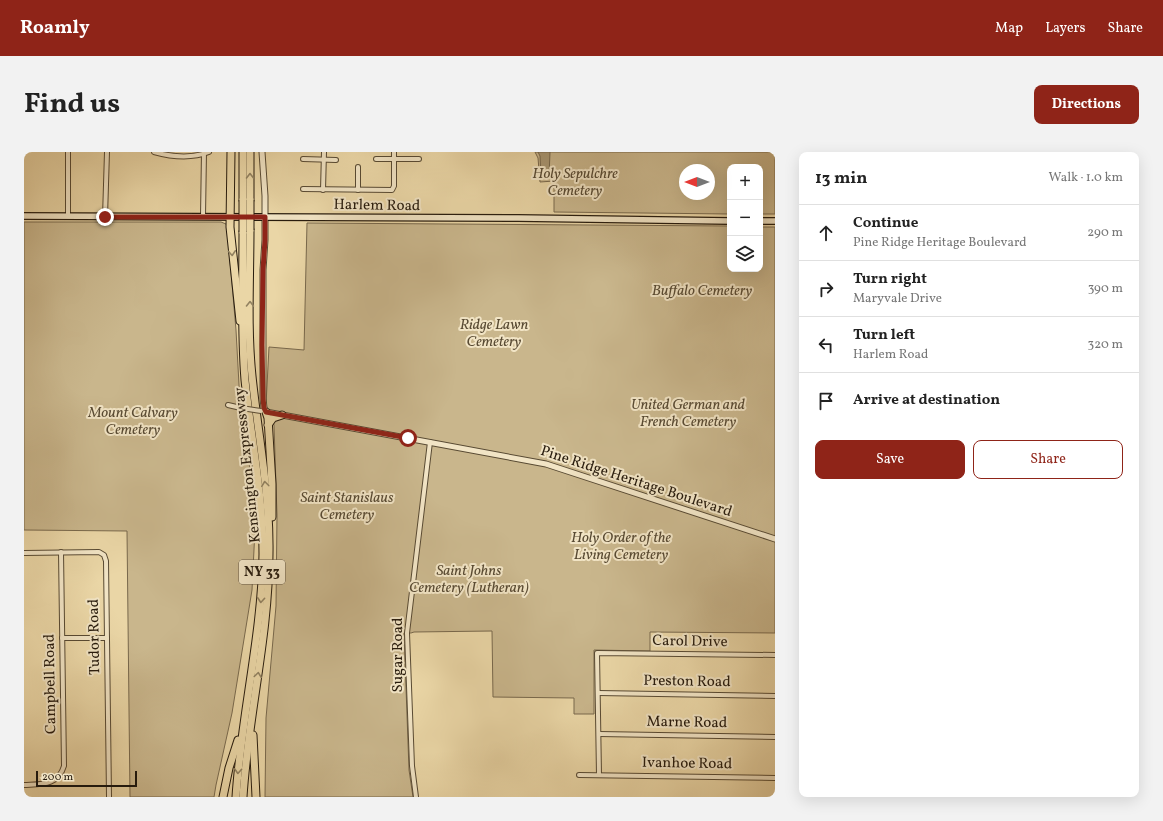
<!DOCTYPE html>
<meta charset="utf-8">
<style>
:root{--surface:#fff;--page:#f2f2f2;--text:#222;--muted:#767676;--line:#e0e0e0;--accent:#8f2418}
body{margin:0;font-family:Vollkorn,serif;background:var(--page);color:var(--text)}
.controls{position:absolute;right:12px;top:12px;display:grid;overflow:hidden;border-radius:8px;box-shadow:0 4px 16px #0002}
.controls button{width:36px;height:36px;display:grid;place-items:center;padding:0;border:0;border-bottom:1px solid var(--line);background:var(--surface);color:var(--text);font:20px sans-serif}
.compass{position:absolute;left:655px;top:12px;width:36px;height:36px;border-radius:50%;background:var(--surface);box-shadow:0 4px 16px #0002;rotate:270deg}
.scale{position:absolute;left:12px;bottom:10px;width:101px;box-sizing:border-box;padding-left:4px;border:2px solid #271b0d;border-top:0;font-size:11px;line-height:14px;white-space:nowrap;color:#271b0d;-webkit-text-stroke:3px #f1e4c5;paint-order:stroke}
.stop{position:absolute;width:12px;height:12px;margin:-9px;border:3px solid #8f2418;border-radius:50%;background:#fff}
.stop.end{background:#8f2418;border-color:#fff;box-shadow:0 1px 4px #0008}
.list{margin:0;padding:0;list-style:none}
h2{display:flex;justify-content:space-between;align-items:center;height:52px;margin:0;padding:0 16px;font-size:17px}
h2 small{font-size:13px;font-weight:400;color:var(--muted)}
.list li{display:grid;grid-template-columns:26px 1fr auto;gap:12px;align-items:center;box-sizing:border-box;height:56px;padding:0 16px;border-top:1px solid var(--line)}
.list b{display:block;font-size:15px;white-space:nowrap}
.list p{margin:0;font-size:13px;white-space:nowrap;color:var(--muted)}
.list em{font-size:13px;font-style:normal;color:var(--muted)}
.actions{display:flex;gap:8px;padding:12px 16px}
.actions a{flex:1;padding:9px 0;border:1px solid var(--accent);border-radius:8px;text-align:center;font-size:14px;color:var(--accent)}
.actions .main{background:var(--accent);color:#fff}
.icon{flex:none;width:22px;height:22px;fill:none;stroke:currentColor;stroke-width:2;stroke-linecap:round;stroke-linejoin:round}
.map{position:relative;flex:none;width:751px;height:645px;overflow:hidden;border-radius:8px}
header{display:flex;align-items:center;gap:24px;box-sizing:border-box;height:56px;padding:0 20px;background:var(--accent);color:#fff}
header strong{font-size:19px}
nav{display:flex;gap:22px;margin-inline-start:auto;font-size:14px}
.intro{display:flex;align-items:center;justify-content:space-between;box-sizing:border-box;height:96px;padding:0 24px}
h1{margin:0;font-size:28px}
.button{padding:10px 18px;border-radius:8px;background:var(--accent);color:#fff;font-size:14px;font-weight:700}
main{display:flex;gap:24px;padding:0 24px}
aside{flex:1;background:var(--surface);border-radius:8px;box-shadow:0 4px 16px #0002}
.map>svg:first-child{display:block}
.green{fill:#c9b68c;stroke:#78684c;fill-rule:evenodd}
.water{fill:#a89672;stroke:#74654a}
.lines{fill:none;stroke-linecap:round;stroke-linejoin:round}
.minor-casing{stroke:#584a33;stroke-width:6}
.tertiary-casing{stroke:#584a33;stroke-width:7}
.secondary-casing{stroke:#271b0d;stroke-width:8}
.motorway-casing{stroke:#271b0d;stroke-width:9}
.minor{stroke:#f1e4c5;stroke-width:4}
.tertiary{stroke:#f1e4c5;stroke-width:5}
.secondary{stroke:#f1e4c5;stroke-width:5.5}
.motorway{stroke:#ead6a6;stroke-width:7}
.minor-bridge-casing{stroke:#584a33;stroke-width:6;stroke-linecap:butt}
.motorway-bridge-casing{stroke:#271b0d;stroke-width:9;stroke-linecap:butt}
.minor-bridge{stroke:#f1e4c5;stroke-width:4}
.motorway-bridge{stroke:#ead6a6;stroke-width:7}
.oneway{stroke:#928261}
.route{stroke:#8f2418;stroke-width:5}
.labels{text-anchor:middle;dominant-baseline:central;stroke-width:4;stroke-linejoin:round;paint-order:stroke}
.shield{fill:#f1e4c5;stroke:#645744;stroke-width:1}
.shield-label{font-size:14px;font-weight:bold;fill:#271b0d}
.park-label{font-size:15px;font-style:italic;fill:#584a33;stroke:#f1e4c5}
.street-label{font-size:15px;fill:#271b0d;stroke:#f1e4c5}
</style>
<header>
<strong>Roamly</strong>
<nav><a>Map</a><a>Layers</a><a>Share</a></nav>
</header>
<div class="intro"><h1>Find us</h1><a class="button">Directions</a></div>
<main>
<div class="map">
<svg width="751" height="645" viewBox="0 0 751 645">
<rect width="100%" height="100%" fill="#ead6a6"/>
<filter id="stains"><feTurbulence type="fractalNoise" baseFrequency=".005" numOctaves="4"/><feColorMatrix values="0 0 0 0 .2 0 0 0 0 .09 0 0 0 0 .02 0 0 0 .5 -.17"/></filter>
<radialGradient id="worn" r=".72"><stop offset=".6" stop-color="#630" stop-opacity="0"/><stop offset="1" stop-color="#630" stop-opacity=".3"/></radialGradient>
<g class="green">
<path d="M511 0H751V62H736V15H706V62L530 60V29L516 30 514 6ZM661 18H685V42H661Z"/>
<polygon points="0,70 197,70 202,72 203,74 212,178 216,251 232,357 228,438 208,561 192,633 190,645 106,645 103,379 0,378"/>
<polygon points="283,71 706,74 706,117 736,117 736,75 751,75 751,481 626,480 626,499 570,498 570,562 550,562 550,546 469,545 468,479 390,480 387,481 380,481 385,618 389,645 241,645 242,566 252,454 253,363 250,273 242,253 245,195 280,198"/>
</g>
<polygon class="water" points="514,0 526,0 525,25 522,26 517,26 516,4"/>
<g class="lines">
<defs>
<g id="minor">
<path d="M130 0C148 5 167 7 185 0"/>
<polyline points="279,7 312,8"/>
<polyline points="352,7 395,7"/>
<polyline points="334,15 334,38"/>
<polyline points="279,37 368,38 370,34 370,0"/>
<polyline points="299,38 300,0"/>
<polyline points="44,64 44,0"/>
<polyline points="179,64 180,0"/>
<polyline points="81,65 83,0"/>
<polyline points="204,253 217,256"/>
<polyline points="0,401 75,400 80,403 82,409 85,645"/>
<polyline points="38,486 83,486"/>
<polyline points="574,541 751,544"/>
<polyline points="575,582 751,585"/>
<polyline points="555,623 751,626"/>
<polyline points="575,623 573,501 751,503"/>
<path d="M0 633C17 632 34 634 40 614L37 400"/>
<polyline points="392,645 388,614 383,481 406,290"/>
</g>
<polyline id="tertiary" points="238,0 241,44 241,88 239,118 239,246 240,256 242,260 522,312 751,387"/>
<g id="secondary">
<polyline points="0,64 494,66 706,69"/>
<polyline points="736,69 751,69"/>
</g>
<g id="motorway">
<polyline points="207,0 206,75 216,169"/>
<polyline points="219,0 219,48"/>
<polyline points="226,48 226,0"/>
<polyline points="242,260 244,266 248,332 248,365"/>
<polyline points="244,273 249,266 258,263"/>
<polyline points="229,583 232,645"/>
<polyline points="199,645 205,616 214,588"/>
<path d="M212 645C217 564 238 484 239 402 239 344 227 286 221 228 217 179 219 129 219 80"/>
<path d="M219 645C224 563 245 484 245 401 246 342 234 283 228 224 223 176 226 127 226 78"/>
</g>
</defs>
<use href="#minor" class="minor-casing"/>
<use href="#tertiary" class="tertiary-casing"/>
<use href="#secondary" class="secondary-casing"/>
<use href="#motorway" class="motorway-casing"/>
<use href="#minor" class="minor"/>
<use href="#tertiary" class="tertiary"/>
<use href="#secondary" class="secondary"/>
<use href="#motorway" class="motorway"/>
<defs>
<polyline id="minor-bridge" points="217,256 237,259"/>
<g id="motorway-bridge">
<polyline points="226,78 226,48"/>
<polyline points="219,80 219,48"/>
</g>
</defs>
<use href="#minor-bridge" class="minor-bridge-casing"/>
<use href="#motorway-bridge" class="motorway-bridge-casing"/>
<use href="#minor-bridge" class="minor-bridge"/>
<use href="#motorway-bridge" class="motorway-bridge"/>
</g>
<defs><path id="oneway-chevron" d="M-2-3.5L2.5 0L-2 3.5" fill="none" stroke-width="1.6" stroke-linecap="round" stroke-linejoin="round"/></defs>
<g class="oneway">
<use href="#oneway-chevron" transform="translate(226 24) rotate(-90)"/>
<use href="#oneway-chevron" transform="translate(208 101) rotate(86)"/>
<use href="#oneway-chevron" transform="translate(226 152) rotate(-89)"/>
<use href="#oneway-chevron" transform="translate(241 332) rotate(-97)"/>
<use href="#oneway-chevron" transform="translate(237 448) rotate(95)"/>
<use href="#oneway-chevron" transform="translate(234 523) rotate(-82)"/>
<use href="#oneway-chevron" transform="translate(214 619) rotate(94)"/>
</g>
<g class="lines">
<polyline class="route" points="81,65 241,65 241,88 239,118 238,193 239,246 240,256 242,260 384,286"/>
</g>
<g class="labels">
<rect class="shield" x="215" y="408" width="46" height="24" rx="3"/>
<g class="shield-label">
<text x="238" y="420">NY 33</text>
</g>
<g class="park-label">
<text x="551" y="22">Holy Sepulchre<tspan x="551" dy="17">Cemetery</tspan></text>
<text x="678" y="139">Buffalo Cemetery</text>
<text x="470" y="173">Ridge Lawn<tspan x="470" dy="17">Cemetery</tspan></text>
<text x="664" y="253">United German and<tspan x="664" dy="17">French Cemetery</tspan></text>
<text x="109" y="261">Mount Calvary<tspan x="109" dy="17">Cemetery</tspan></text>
<text x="323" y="346">Saint Stanislaus<tspan x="323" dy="17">Cemetery</tspan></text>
<text x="597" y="386">Holy Order of the<tspan x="597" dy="17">Living Cemetery</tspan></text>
<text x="445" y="419">Saint Johns<tspan x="445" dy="17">Cemetery (Lutheran)</tspan></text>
</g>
<g class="street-label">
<text transform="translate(353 54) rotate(1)">Harlem Road</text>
<text transform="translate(224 313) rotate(-96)">Kensington Expressway</text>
<text transform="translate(612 330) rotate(18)">Pine Ridge Heritage Boulevard</text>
<text transform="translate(71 485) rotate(-91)">Tudor Road</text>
<text transform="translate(666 490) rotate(1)">Carol Drive</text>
<text transform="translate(374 503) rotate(-90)">Sugar Road</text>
<text transform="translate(663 530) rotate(1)">Preston Road</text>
<text transform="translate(27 532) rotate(-91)">Campbell Road</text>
<text transform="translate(663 571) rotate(1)">Marne Road</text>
<text transform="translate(663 612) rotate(1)">Ivanhoe Road</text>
</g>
</g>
<rect width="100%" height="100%" filter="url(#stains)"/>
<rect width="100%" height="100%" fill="url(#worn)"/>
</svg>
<div class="controls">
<button>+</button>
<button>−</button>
<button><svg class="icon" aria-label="layers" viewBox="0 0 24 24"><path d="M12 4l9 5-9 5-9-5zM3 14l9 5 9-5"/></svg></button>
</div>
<svg class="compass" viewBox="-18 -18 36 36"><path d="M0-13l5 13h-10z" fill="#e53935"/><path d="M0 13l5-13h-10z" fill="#767676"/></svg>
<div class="scale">200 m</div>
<div class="stop" style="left:384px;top:286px"></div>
<div class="stop end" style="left:81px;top:65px"></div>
</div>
<aside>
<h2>13 min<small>Walk · 1.0 km</small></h2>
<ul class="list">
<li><svg class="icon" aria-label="ahead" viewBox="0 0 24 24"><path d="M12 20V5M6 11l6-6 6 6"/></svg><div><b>Continue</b><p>Pine Ridge Heritage Boulevard</p></div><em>290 m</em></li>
<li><svg class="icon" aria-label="right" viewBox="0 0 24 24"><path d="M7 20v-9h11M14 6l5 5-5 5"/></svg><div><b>Turn right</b><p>Maryvale Drive</p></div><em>390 m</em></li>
<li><svg class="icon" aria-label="left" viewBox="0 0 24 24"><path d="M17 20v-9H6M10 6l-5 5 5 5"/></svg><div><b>Turn left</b><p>Harlem Road</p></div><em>320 m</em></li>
<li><svg class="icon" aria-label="arrive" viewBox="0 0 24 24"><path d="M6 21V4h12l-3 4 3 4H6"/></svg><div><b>Arrive at destination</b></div></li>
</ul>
<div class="actions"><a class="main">Save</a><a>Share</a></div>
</aside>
</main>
